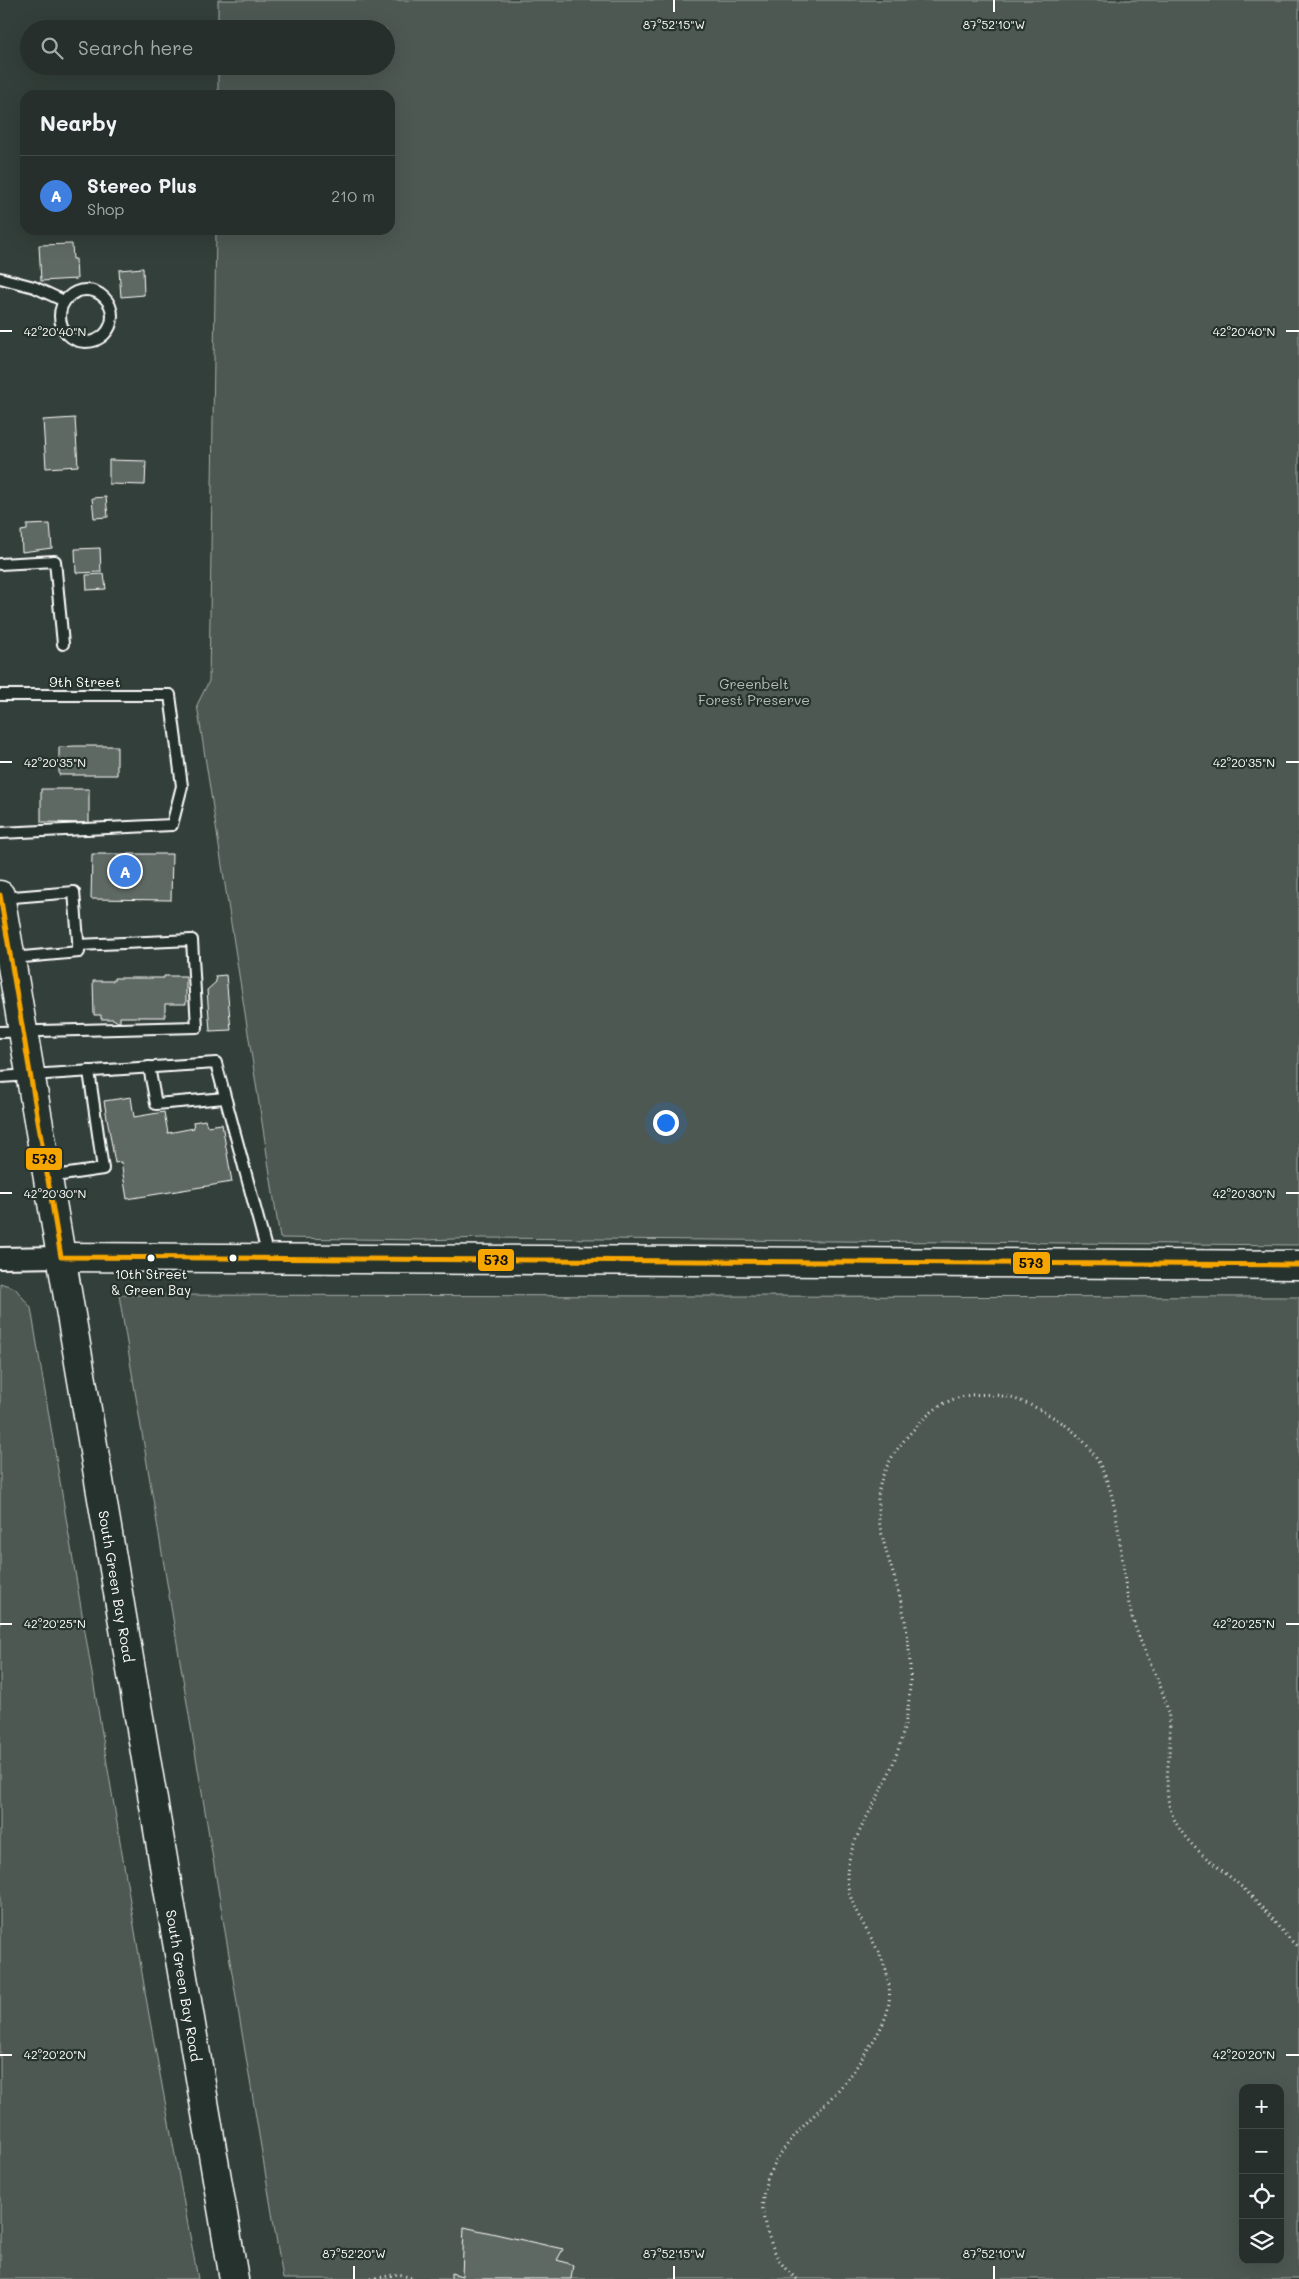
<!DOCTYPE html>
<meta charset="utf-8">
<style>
:root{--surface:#262f2c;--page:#2e3734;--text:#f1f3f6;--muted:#a4a9a9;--line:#424a48;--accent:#8bbbb9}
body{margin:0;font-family:Mali,sans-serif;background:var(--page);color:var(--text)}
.controls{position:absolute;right:15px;bottom:15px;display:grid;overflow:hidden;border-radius:10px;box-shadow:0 5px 20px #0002}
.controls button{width:45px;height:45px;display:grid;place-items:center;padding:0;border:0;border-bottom:1px solid var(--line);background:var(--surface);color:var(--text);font:25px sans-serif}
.you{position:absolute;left:665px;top:1122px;width:18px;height:18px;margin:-12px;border:4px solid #fff;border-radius:50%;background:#1a73e8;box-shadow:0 0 0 8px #1a73e833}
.badge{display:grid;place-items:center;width:32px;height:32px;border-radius:50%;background:var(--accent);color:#fff;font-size:16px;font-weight:700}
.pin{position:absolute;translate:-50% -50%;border:2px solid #fff;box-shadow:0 1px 5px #0006}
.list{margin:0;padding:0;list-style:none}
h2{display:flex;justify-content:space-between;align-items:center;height:65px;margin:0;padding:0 20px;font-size:21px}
h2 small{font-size:16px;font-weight:400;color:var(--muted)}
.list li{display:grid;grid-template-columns:32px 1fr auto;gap:15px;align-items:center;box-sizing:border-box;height:80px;padding:0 20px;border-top:1px solid var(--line)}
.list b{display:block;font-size:19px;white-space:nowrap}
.list p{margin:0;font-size:16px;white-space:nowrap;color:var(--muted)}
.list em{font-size:16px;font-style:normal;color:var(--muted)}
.icon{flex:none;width:28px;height:28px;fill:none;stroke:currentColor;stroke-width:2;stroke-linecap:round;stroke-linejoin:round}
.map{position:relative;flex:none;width:1299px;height:2279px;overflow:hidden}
.search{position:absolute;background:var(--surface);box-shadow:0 5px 20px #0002;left:20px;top:20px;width:375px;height:55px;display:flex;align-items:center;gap:12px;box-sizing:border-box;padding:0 18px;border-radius:28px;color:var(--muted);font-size:19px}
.panel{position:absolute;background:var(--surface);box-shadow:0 5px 20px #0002;left:20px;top:90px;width:375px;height:145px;border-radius:15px}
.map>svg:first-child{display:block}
.green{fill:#4d5853;stroke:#a6aca9;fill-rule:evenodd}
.building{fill:#5f6964;stroke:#fff}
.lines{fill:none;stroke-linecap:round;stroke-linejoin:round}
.lane-casing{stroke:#fff;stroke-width:14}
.street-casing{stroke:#fff;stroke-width:24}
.secondary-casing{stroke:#fff;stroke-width:31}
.path{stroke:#fff;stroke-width:3;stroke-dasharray:1 4;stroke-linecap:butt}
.lane{stroke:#26332d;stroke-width:10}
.street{stroke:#26332d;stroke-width:20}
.secondary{stroke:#26332d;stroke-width:28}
.bus-1-casing{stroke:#26332d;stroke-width:9}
.bus-1{stroke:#f7a600;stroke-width:5}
.ticks{fill:none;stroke:#fff;stroke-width:2}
.bus-dot{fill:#fff;stroke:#26332d;stroke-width:2}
.labels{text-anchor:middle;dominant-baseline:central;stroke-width:4.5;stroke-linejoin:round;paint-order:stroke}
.bus-label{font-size:13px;fill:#fff;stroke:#26332d}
.street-label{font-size:14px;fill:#fff;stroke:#26332d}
.park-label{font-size:14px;fill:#b8bcba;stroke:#26332d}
.ticks-label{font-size:12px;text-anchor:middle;fill:#fff;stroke:#26332d;stroke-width:4.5;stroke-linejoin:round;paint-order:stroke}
.line-badge{stroke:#26332d;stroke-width:2}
.pale-badge-label{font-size:14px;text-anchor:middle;font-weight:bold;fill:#111}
</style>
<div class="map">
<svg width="1299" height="2279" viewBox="0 0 1299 2279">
<rect width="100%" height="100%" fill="#333f3a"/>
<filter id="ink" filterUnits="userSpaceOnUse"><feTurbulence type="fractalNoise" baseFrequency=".02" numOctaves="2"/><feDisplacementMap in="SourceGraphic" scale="10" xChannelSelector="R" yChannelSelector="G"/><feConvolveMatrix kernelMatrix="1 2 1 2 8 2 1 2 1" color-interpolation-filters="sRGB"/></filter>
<g filter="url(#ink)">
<g class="green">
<polygon points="218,0 1299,0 1299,1245 482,1238 426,1240 280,1238 197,705 209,681 216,230 390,230 390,95 218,95 218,66 386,66 386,29 218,29"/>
<polygon points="0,1283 15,1288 31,1308 149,2015 198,2279 0,2279"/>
<path d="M119 1295 1299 1297V2279H283ZM1243 2088H1280V2260H1243Z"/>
</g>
<g class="building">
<polygon points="72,244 73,259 76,259 77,279 41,281 39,245"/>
<polygon points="143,268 144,295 121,297 119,270"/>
<polygon points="75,418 78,466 46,468 43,420"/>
<polygon points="109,460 146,461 145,485 109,484"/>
<polygon points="106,497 108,517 94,518 92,498"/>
<polygon points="50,524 52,548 22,552 21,531 27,530 27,525"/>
<polygon points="100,548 101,572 76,573 75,549"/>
<polygon points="104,574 106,589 87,590 86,575"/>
<polygon points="75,746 117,746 117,775 59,775 59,747"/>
<polygon points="41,789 89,789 89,823 41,822"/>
<polygon points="92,854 172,854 171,900 91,899"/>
<polygon points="226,975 231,1030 210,1031 207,990 216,982 215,976"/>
<polygon points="164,976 186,976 186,1004 165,1004 165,1017 120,1017 120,1022 118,1022 113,1019 101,1019 101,1015 94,1015 93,981 114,981 114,978 164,978"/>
<polygon points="131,1097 134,1117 164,1112 168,1133 194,1128 193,1122 205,1120 207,1126 222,1124 232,1182 127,1199 121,1162 115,1163 104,1101"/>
<polygon points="464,2227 563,2249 557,2260 573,2265 571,2279 451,2279 451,2273 462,2276"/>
</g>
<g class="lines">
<defs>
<g id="lane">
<polyline points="0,278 34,287 64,301"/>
<circle cx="86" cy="316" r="26"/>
<polyline points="0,564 55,561 63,644"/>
<polyline points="0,695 170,695 182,786 172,825 0,833"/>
<polyline points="1,898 74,892 79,952 12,958"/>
<polyline points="0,1032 197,1027 192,940 78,945"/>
<polyline points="149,1067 156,1104 225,1098"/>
<polyline points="0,1077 216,1063 268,1256"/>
<polyline points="48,1177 103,1169 89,1071"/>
</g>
<polyline id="street" points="0,1258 61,1257"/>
<g id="secondary">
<path id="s1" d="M0 895 234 2279"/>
<polyline points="61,1257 1299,1265"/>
</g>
</defs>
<use href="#lane" class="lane-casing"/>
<use href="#street" class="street-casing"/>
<use href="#secondary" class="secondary-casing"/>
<g class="path">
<polyline points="371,2279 399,2274 414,2279"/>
<path d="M797 2279C782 2268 775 2255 769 2237 743 2170 803 2130 842 2086 853 2074 862 2058 871 2044 885 2024 893 2004 888 1980 882 1943 848 1914 847 1877 847 1844 872 1811 885 1782 900 1750 909 1719 910 1683 911 1655 907 1625 900 1598 892 1564 873 1525 879 1489 884 1464 901 1442 919 1424 941 1400 963 1392 995 1395 1016 1397 1034 1406 1051 1416 1129 1459 1113 1540 1131 1613 1140 1649 1164 1682 1169 1718 1174 1751 1159 1788 1174 1819 1190 1852 1222 1867 1247 1892 1265 1909 1280 1931 1299 1948"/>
</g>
<use href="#lane" class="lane"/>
<use href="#street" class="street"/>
<use href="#secondary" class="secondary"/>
<defs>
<polyline id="bus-1" points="0,895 61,1257 1299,1265"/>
</defs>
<use href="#bus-1" class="bus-1-casing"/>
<use href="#bus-1" class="bus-1"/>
</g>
</g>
<path class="ticks" d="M674 0V12M994 0V12M0 331H12M1286 331H1299M0 762H12M1286 762H1299M0 1193H12M1286 1193H1299M0 1624H12M1286 1624H1299M0 2055H12M1286 2055H1299M354 2266V2279M674 2266V2279M994 2266V2279"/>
<g class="bus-dot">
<circle cx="151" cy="1258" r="4.5"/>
<circle cx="233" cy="1258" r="4.5"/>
</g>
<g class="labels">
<g class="bus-label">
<text x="151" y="1273">10th Street<tspan x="151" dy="16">&amp; Green Bay</tspan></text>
</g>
<g class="street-label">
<text x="85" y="681">9th Street</text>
<text stroke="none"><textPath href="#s1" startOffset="701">South Green Bay Road</textPath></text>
<text stroke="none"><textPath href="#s1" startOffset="1106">South Green Bay Road</textPath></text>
</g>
<g class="park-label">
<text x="754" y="683">Greenbelt<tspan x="754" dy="16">Forest Preserve</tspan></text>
</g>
</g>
<g class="ticks-label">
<text x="674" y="29">87°52'15"W</text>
<text x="994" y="29">87°52'10"W</text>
<text x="55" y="336">42°20'40"N</text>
<text x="1244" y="336">42°20'40"N</text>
<text x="55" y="767">42°20'35"N</text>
<text x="1244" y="767">42°20'35"N</text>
<text x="55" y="1198">42°20'30"N</text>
<text x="1244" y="1198">42°20'30"N</text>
<text x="55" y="1628">42°20'25"N</text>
<text x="1244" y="1628">42°20'25"N</text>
<text x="55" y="2059">42°20'20"N</text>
<text x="1244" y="2059">42°20'20"N</text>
<text x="354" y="2258">87°52'20"W</text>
<text x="674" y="2258">87°52'15"W</text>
<text x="994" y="2258">87°52'10"W</text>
</g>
<g class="line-badge">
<rect x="25" y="1147" width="38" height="24" rx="5" fill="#f7a600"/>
<rect x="477" y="1248" width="38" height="24" rx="5" fill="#f7a600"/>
<rect x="1012" y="1251" width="39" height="24" rx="5" fill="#f7a600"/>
</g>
<g class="pale-badge-label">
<text x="44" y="1164">573</text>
<text x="496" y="1265">573</text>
<text x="1031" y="1268">573</text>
</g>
</svg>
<div class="controls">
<button>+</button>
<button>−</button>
<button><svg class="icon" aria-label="locate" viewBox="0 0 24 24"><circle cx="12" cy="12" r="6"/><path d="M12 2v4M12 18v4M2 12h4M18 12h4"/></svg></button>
<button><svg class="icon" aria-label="layers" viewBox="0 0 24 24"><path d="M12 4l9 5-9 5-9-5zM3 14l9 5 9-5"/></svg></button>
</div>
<div class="you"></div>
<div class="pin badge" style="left:125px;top:871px;background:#3f7fe0">A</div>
<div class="search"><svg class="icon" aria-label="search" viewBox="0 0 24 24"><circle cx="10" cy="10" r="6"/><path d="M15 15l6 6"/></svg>Search here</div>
<section class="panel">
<h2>Nearby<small></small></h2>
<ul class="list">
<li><span class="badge" style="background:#3f7fe0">A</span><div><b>Stereo Plus</b><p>Shop</p></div><em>210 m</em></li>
</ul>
</section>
</div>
